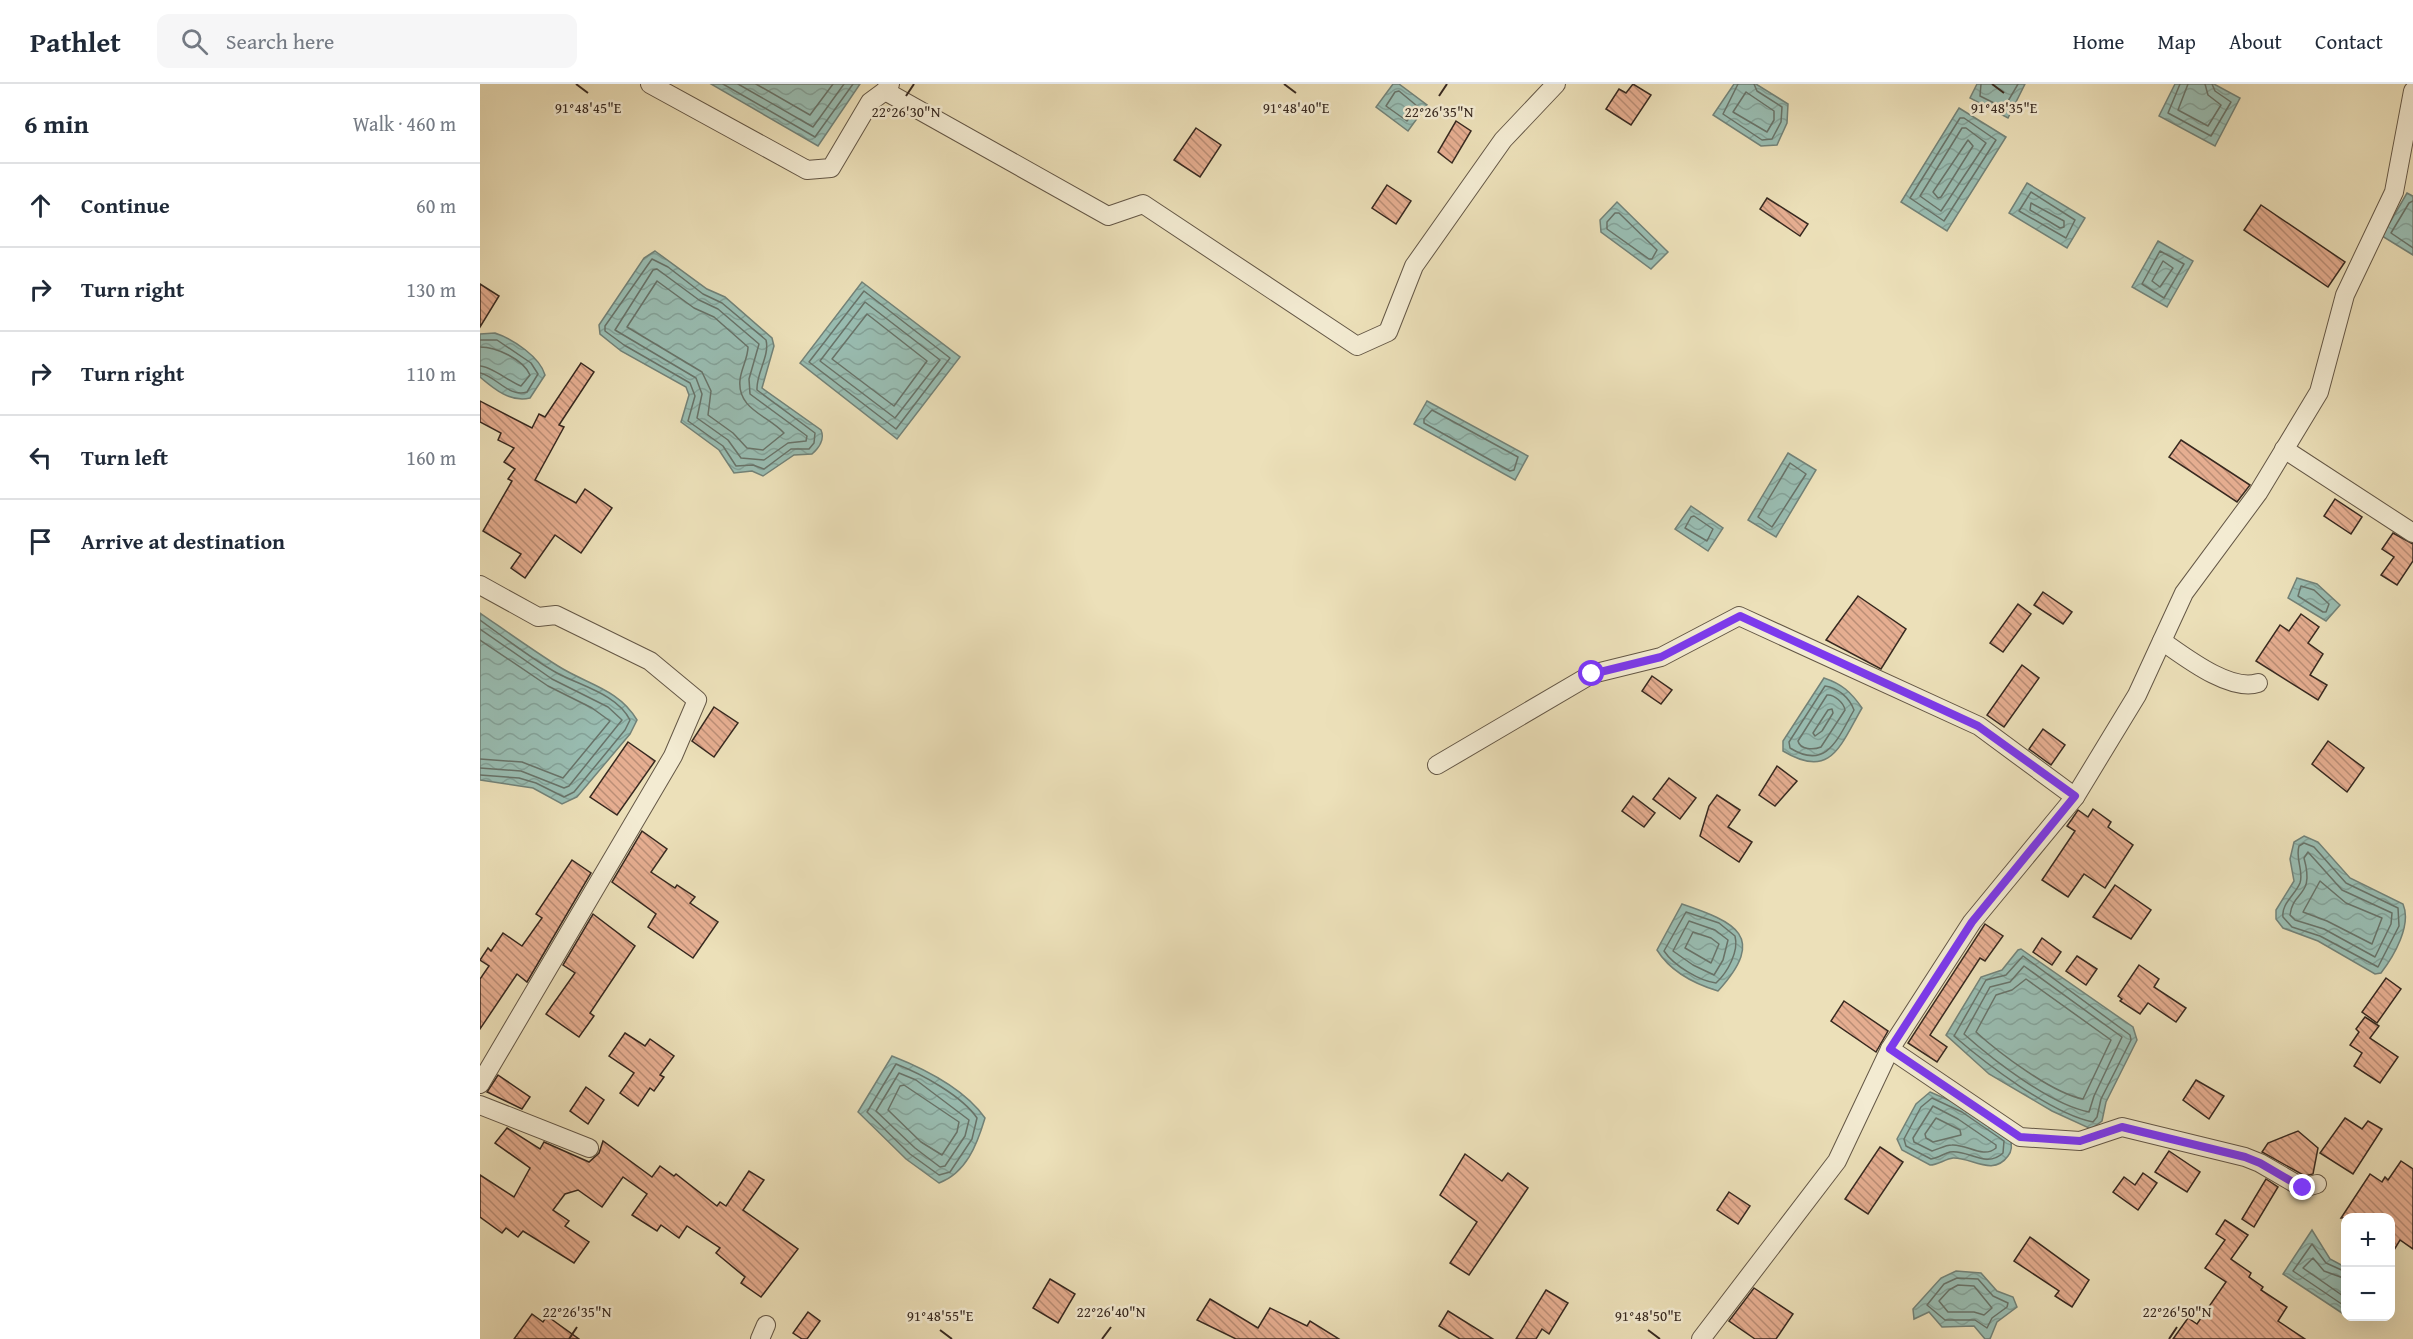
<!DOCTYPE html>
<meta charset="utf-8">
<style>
:root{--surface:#fff;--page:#f6f6f7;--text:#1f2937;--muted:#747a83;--line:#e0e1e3}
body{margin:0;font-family:"Gentium Book Plus",serif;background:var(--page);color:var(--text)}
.controls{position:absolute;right:18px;bottom:18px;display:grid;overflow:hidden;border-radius:12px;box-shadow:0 6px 24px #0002}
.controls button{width:54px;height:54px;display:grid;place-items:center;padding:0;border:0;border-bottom:2px solid var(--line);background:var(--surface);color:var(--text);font:30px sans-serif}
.stop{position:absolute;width:18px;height:18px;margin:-14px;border:4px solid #7c3aed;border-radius:50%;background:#fff}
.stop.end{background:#7c3aed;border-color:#fff;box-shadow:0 2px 6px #0008}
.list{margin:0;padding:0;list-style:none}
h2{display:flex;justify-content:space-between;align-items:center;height:78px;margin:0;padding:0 24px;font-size:26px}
h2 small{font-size:20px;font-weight:400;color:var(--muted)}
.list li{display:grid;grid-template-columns:39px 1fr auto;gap:18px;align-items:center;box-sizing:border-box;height:84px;padding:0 24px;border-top:2px solid var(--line)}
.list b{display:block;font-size:22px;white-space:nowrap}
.list em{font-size:20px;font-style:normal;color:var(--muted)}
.icon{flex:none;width:33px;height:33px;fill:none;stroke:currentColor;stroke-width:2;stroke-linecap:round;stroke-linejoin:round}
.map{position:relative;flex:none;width:1933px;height:1255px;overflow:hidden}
header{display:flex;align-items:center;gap:36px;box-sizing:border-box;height:84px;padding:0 30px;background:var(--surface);border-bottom:2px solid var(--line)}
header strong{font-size:28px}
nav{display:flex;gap:33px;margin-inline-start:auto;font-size:21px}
.search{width:420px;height:54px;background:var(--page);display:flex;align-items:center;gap:15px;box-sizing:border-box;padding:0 21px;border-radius:12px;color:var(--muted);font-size:22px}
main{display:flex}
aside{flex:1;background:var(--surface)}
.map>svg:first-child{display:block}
.water{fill:url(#water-waves);stroke:#728278;stroke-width:1.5}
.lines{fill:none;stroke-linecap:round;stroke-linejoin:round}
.shore{stroke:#687369;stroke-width:1.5}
.building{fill:url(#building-back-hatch);stroke:#372920;stroke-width:1.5}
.street-casing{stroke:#645746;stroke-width:20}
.street{stroke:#f3ebd2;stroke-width:18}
.route{stroke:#7c3aed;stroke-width:8}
.ticks{fill:none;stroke:#372920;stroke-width:2}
.ticks-label{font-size:15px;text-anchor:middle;fill:#372920;stroke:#f3ebd2;stroke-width:5;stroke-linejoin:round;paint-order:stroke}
</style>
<header>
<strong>Pathlet</strong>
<div class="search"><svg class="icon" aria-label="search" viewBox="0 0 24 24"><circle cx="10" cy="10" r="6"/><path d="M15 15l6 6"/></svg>Search here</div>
<nav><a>Home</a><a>Map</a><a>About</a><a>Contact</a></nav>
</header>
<main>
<aside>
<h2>6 min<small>Walk · 460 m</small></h2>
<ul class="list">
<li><svg class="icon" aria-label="ahead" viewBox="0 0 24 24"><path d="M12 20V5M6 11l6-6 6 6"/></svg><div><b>Continue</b></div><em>60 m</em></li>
<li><svg class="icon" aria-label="right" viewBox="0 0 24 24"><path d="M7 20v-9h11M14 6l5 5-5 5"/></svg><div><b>Turn right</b></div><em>130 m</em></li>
<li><svg class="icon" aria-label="right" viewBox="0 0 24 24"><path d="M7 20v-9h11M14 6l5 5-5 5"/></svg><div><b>Turn right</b></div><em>110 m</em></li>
<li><svg class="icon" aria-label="left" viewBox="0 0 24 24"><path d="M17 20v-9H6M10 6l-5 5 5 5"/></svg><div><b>Turn left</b></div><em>160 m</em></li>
<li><svg class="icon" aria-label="arrive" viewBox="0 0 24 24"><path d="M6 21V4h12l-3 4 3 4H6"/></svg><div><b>Arrive at destination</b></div></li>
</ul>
</aside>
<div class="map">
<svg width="1933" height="1255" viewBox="0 0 1933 1255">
<defs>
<pattern id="water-waves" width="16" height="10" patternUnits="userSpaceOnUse" patternTransform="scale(1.5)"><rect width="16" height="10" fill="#99bdb2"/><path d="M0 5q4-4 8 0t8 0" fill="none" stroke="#84a299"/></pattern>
<pattern id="building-back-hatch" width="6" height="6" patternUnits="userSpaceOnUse" patternTransform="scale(1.5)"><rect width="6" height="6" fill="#e6ae91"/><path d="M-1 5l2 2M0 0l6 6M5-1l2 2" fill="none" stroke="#bb8e76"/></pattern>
</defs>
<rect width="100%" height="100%" fill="#ece0b9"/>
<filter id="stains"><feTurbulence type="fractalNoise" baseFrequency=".00333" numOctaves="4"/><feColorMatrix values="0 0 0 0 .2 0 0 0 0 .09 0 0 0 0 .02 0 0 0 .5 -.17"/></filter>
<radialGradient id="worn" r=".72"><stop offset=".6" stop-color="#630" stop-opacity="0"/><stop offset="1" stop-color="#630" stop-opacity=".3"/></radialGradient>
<g class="water">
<polygon points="231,0 380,0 338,62"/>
<polygon points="913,0 919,0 947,21 928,47 896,23"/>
<polygon points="1254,0 1276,0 1308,20 1307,39 1297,61 1281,62 1233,31"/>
<polygon points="1497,0 1545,0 1528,34 1490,14"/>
<polygon points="1695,0 1734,0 1760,14 1735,62 1679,32"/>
<polygon points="1479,24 1526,53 1467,147 1421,118"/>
<polygon points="1547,99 1605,134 1587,164 1529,129"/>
<polygon points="1927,109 1933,112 1933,171 1902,152"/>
<polygon points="1137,118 1188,168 1171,185 1121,148 1120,136"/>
<polygon points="1678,157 1713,177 1687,223 1652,203"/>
<path d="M175 167 227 205 245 213 292 254 294 262 282 304 341 346C345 355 339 364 332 370L314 371 283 392 272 387 254 389 239 366 201 338 209 311 206 303 141 267 120 250 119 241 164 174Z"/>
<polygon points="382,198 480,273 417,355 320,279"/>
<path d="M15 249C33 255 60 273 65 291L50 314C31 319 14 305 0 293V250Z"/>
<polygon points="947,317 1048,372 1035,396 934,340"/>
<polygon points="1308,369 1336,386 1296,453 1268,436"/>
<polygon points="1211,422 1243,444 1228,467 1195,445"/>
<polygon points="1817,494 1837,500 1860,521 1846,537 1808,514"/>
<path d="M0 529C26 547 51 565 78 582 106 600 139 605 157 636L150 650 97 713 82 720 53 704 0 696Z"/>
<path d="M1344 594C1362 600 1371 608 1382 624 1360 662 1351 696 1303 667V657Z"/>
<path d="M1824 752 1838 758 1870 794 1923 820C1932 841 1914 872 1901 889L1895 890 1838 857 1803 844 1796 835V826L1814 797 1810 775 1814 758Z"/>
<path d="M1202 820C1255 838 1288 852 1238 907 1215 900 1190 887 1177 866Z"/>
<polygon points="1541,865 1653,943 1657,956 1626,1018 1622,1037 1611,1045 1572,1027 1509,990 1466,951 1501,893 1522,886 1538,866"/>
<path d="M412 972C445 985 484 1004 505 1034 497 1061 486 1089 459 1099L426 1075 378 1028Z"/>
<path d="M1450 1008 1485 1023 1530 1054C1532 1060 1532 1067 1528 1072 1513 1093 1491 1073 1473 1074 1465 1075 1458 1081 1450 1081L1422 1066 1417 1055 1436 1020Z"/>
<polygon points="1832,1146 1850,1175 1865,1183 1865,1231 1803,1190"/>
<polygon points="1476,1187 1501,1189 1517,1207 1533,1213 1537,1223 1517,1238 1510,1255 1505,1255 1494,1242 1462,1243 1449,1228 1434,1235 1433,1225 1461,1194"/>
</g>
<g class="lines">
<g class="shore">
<polyline points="243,0 335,53 373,0"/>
<polyline points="258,0 333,43 364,0"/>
<polyline points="276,0 330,31 353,0"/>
<polyline points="1258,0 1243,30 1282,56 1292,55 1301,38 1302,23 1277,7 1274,0"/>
<polyline points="1501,0 1500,12 1524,24 1538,0"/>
<polyline points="1700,0 1688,29 1731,52 1751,18 1735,7 1732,0"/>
<polyline points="1708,0 1698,26 1728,42 1741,21 1728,11 1725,0"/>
<polygon points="919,7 937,22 927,37 906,22 915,8"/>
<polygon points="1266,8 1294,27 1294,36 1287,48 1253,28"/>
<polygon points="1480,34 1484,34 1516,56 1464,137 1430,114"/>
<polygon points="1482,44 1486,44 1506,59 1461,127 1440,112"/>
<polygon points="1488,56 1493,62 1461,113 1458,114 1453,108"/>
<polygon points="1551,108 1595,136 1586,154 1539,127"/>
<polyline points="1933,117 1929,119 1911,149 1933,164"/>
<polygon points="1551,119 1584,137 1584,143 1580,144 1550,126"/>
<polygon points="1135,129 1139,129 1177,166 1172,175 1169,175 1127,145 1127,138"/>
<polygon points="1680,167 1704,180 1684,214 1662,200"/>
<path d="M172 175 188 183 223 210 242 219 286 256C290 272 276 289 277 306L335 349 334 359 329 365H311L284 385 273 381 256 382 243 362 208 337 215 312 210 299 144 261 125 247V242Z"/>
<polygon points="1683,177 1693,184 1680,203 1672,197"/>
<polygon points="177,185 219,216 238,225 279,260 269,295 270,310 327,352 326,357 308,359 284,376 261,374 248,356 217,334 222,310 216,294 135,246 173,186"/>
<path d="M177 197 214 224 234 233 268 263C268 274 261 285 260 296 257 325 287 331 304 349L283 366 267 364 253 349 228 331 231 307 222 288 147 243Z"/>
<polygon points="384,207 470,274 416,345 329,278"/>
<polygon points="385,218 460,276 415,334 340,277"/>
<polygon points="387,230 447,277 414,322 352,275"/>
<path d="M0 256H17L51 279 58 290 47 308C29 314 16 292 0 289"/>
<path d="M0 263C16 263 43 275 50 291L41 302C28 297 11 282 0 282"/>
<polygon points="952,326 1038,373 1034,386 1030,387 944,339 944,335"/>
<polygon points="1310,379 1326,390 1292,443 1278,433"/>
<polygon points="1214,432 1233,445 1227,457 1205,444 1211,433"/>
<polygon points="1821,502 1834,506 1849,520 1846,528 1843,528 1818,512"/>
<path d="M0 536C25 554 50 574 77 589 101 602 137 610 150 636L145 646 94 708 84 713 56 699 39 694 0 691"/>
<polyline points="0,545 72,595 128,623 142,636 89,702 84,704 41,687 0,684"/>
<polyline points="0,556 68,602 112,624 130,637 83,694 42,678 0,675"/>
<path d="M1345 602C1358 604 1369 613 1374 626 1358 654 1347 687 1310 664L1309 658Z"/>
<path d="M1347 611C1354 610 1364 619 1365 626L1341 663C1334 666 1320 666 1318 657Z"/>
<polygon points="1352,625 1353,629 1342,647 1335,652 1333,649 1348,626"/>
<path d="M1824 759 1834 763 1866 799 1918 824 1919 842 1898 883 1840 852 1812 843 1803 833C1801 820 1815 811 1820 799 1824 787 1815 775 1819 762Z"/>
<path d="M1828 768 1862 806 1912 829 1911 840 1895 873 1844 845 1815 836 1810 831C1813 805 1835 814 1824 774Z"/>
<polygon points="1840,797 1866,819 1902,834 1892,860 1847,837 1823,828"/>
<path d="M1206 828 1239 839 1255 852C1259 867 1248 888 1236 899 1220 897 1194 882 1184 867Z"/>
<polygon points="1209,837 1235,846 1248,856 1243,876 1234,891 1213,881 1193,867"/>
<polygon points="1213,848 1231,854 1239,860 1231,879 1205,864"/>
<path d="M1543 872 1650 951 1651 956 1621 1015 1617 1033 1613 1038C1572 1030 1506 980 1474 952L1506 896 1526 891Z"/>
<path d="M1544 882 1642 953 1614 1012 1609 1028C1571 1021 1513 976 1484 950L1510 903 1530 898Z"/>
<path d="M1546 895 1631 956 1603 1015C1572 1009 1519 969 1496 948L1516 911 1532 906Z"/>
<path d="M416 980C442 990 482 1012 497 1034L492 1055 470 1088 459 1091 430 1070 387 1028Z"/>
<polygon points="419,989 436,996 489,1036 485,1052 465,1082 460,1083 435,1064 396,1027"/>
<polygon points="424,1001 479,1038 477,1048 462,1071 441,1058 408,1026 420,1002"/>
<path d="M1452 1014 1482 1028 1524 1057 1523 1069C1506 1085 1488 1065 1470 1068 1463 1070 1458 1074 1451 1075L1426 1062 1424 1055 1441 1023Z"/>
<path d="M1453 1022 1478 1035 1516 1061V1064C1503 1075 1487 1060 1472 1061 1465 1061 1459 1065 1452 1067L1434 1058 1433 1054Z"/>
<polygon points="1456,1034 1480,1046 1481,1051 1453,1058 1446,1054 1445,1050"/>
<polyline points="1866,1188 1846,1179 1832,1160 1813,1187 1866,1223"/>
<polygon points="1477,1194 1498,1195 1513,1212 1528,1219 1527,1223 1512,1234 1507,1244 1495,1236 1465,1236 1447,1221 1464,1200"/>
<polyline points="1866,1195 1844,1187 1833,1174 1823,1184 1866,1214"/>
<polygon points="1478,1201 1494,1202 1512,1224 1504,1231 1494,1228 1468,1228 1459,1217 1469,1206"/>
</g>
</g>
<g class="building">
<polygon points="1153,0 1171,11 1151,41 1126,25 1139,5 1146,9"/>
<polygon points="976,37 991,47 972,79 958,68"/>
<polygon points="716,44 741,61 720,93 694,76"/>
<polygon points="907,101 931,117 916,140 892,124"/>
<polygon points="1287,114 1328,140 1320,152 1280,125"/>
<polygon points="1781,121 1865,178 1848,203 1764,146"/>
<polygon points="0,200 19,212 0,243"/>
<polygon points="101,279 114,288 79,341 84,343 55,396 96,419 105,405 132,424 101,469 75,451 45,494 31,484 41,470 3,447 32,397 28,395 35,385 24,378 34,364 18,356 21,349 0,338 0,317 52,344 59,330 65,333"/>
<polygon points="1701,356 1770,401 1757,418 1689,373"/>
<polygon points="1855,415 1882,433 1871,450 1844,432"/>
<polygon points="1913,449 1933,460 1933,477 1917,501 1901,491 1914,473 1902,465"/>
<polygon points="1563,508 1592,528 1583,540 1554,521"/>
<polygon points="1378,512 1426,545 1401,585 1346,556"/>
<polygon points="1538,520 1551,530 1523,568 1510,559"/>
<polygon points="1821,530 1839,543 1828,559 1843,570 1830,591 1847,601 1838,616 1776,577 1800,541 1809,547"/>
<polygon points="1542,581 1559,594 1524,643 1507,631"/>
<polygon points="1172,592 1192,606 1181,620 1162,607"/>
<polygon points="234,623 258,639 234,673 212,657"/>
<polygon points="1563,645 1585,661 1571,681 1549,665"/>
<polygon points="1848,657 1884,684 1867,708 1832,680"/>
<polygon points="148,658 175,677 137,731 110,713"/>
<polygon points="1297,682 1317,697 1295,722 1279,711"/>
<polygon points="1189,694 1216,714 1200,735 1173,715"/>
<polygon points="1237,711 1260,726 1248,743 1272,758 1259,778 1220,752 1229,722"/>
<polygon points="1153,712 1175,729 1164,743 1142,727"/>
<polygon points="1613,725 1631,738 1628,743 1653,761 1625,804 1604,790 1588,813 1562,796 1595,747 1587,742 1592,735 1598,726 1608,733"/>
<polygon points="162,747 187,765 171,788 195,804 197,801 215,813 210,819 238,838 213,874 168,843 176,830 132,798"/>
<polygon points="92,776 111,789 47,898 37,890 0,945 0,895 9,882 0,876 8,864 11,867 23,849 42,862 62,834 56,830"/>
<polygon points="1635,801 1671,826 1651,855 1613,833"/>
<polygon points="113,830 155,862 110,929 114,932 99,953 66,930 95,889 83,881"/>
<polygon points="1505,840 1523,852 1505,877 1500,874 1450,951 1467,963 1457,978 1428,959"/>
<polygon points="1562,854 1581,868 1572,881 1553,868"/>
<polygon points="1597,872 1617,885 1606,901 1586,887"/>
<polygon points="1659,881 1679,895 1674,903 1706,924 1696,938 1668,919 1660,930 1640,917 1642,915 1638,912"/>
<polygon points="1906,894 1921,905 1897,939 1882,928"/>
<polygon points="1364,917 1408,947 1396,968 1351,937"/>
<polygon points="1885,933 1899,942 1890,954 1918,973 1900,999 1874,982 1882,969 1870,961 1879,948 1876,945"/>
<polygon points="145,949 165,962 170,955 194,972 180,991 184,993 174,1007 170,1004 158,1022 140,1009 154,989 129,972"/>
<polygon points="18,991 50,1013 42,1025 7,1008"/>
<polygon points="1716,996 1744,1012 1729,1035 1703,1016"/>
<polygon points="106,1003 124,1016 108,1040 90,1027"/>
<polygon points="1865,1034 1882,1045 1888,1037 1902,1045 1873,1090 1840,1069"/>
<polygon points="27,1044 60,1065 64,1058 109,1078 119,1069 123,1057 172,1093 180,1082 194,1092 196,1090 237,1122 240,1118 246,1122 269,1087 284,1096 263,1126 318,1165 281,1213 261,1199 265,1193 236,1169 240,1164 207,1142 199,1154 181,1141 177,1147 152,1131 167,1110 143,1093 122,1123 98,1106 85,1110 73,1126 89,1137 85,1142 109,1158 94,1179 43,1147 38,1153 26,1144 22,1149 0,1133 0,1091 34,1113 50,1084 15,1059"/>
<polygon points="1818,1047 1838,1064 1833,1090 1825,1092 1782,1068 1788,1059"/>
<polygon points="1400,1063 1423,1078 1388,1130 1365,1115"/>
<polygon points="1689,1067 1720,1088 1707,1108 1675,1088"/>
<polygon points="985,1070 1022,1097 1028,1089 1048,1104 989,1191 970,1179 997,1138 960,1111"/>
<polygon points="1921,1077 1933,1085 1933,1165 1920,1156 1911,1171 1911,1134 1861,1134 1890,1090 1902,1098 1905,1093 1908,1096"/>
<polygon points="1663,1089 1677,1099 1658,1126 1633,1108 1644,1093 1655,1101"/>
<polygon points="1786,1095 1798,1103 1774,1143 1762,1135"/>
<polygon points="1249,1108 1270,1122 1258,1140 1237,1126"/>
<polygon points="1745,1136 1768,1151 1751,1175 1771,1189 1769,1193 1783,1203 1781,1206 1807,1223 1798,1237 1825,1255 1693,1255 1708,1234 1717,1240 1746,1198 1725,1184 1745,1156 1736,1150"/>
<polygon points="1550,1153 1609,1196 1592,1223 1575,1212 1579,1207 1534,1177"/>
<polygon points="570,1195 595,1210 578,1239 553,1224"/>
<polygon points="1274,1204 1313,1230 1296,1255 1275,1255 1249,1237"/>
<polygon points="1066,1206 1088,1219 1069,1250 1062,1245 1056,1255 1036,1255"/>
<polygon points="730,1215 778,1244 790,1224 827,1242 830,1237 859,1255 756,1255 717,1236"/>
<polygon points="968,1227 1013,1255 980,1255 959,1242"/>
<polygon points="328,1228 340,1237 327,1255 322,1255 313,1249"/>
<polygon points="52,1230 63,1238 67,1232 99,1255 34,1255"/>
</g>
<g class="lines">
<defs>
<g id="street">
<polyline points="170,0 327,86 351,84 390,18 405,7"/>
<polyline points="410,0 405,7 628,132 663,120 877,262 908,248 934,182 1023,56 1076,0"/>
<polyline points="1804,365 1933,449"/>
<polyline points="0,501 58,533 76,531 170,577 217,616 193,672 0,1000"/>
<path d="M1682 557C1705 573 1750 608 1778 599"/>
<polyline points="957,681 1112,590 1181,573 1259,532 1499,642 1595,713"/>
<polyline points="1410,965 1540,1053 1600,1057 1642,1043 1765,1073 1780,1079 1823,1104 1837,1100"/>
<polyline points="0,1021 109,1064"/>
<polyline points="280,1255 286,1241"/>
<polyline points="1221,1255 1357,1077 1410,965 1492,838 1595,713 1657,611 1704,509 1778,409 1839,308 1865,211 1914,108 1933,7"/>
</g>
</defs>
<use href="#street" class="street-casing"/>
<use href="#street" class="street"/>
</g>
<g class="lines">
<polyline class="route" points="1112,590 1181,573 1260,532 1498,642 1595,712 1492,838 1410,965 1540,1053 1600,1057 1642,1043 1765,1073 1780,1079 1823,1104"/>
</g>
<path class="ticks" d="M96 0 108 9M804 0 816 9M1512 0 1524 9M426 12 434 0M959 12 967 0M460 1246 472 1255M1168 1246 1180 1255M89 1255 97 1243M622 1255 631 1243M1689 1255 1697 1243"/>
<g class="ticks-label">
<text x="108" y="29">91°48'45"E</text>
<text x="816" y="29">91°48'40"E</text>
<text x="1524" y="29">91°48'35"E</text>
<text x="426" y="33">22°26'30"N</text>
<text x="959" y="33">22°26'35"N</text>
<text x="97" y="1233">22°26'35"N</text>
<text x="631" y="1233">22°26'40"N</text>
<text x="1697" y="1233">22°26'50"N</text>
<text x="460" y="1237">91°48'55"E</text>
<text x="1168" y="1237">91°48'50"E</text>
</g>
<rect width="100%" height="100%" filter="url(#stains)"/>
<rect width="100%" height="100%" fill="url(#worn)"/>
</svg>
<div class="controls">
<button>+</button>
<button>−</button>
</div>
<div class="stop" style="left:1112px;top:590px"></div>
<div class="stop end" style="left:1823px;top:1104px"></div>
</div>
</main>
